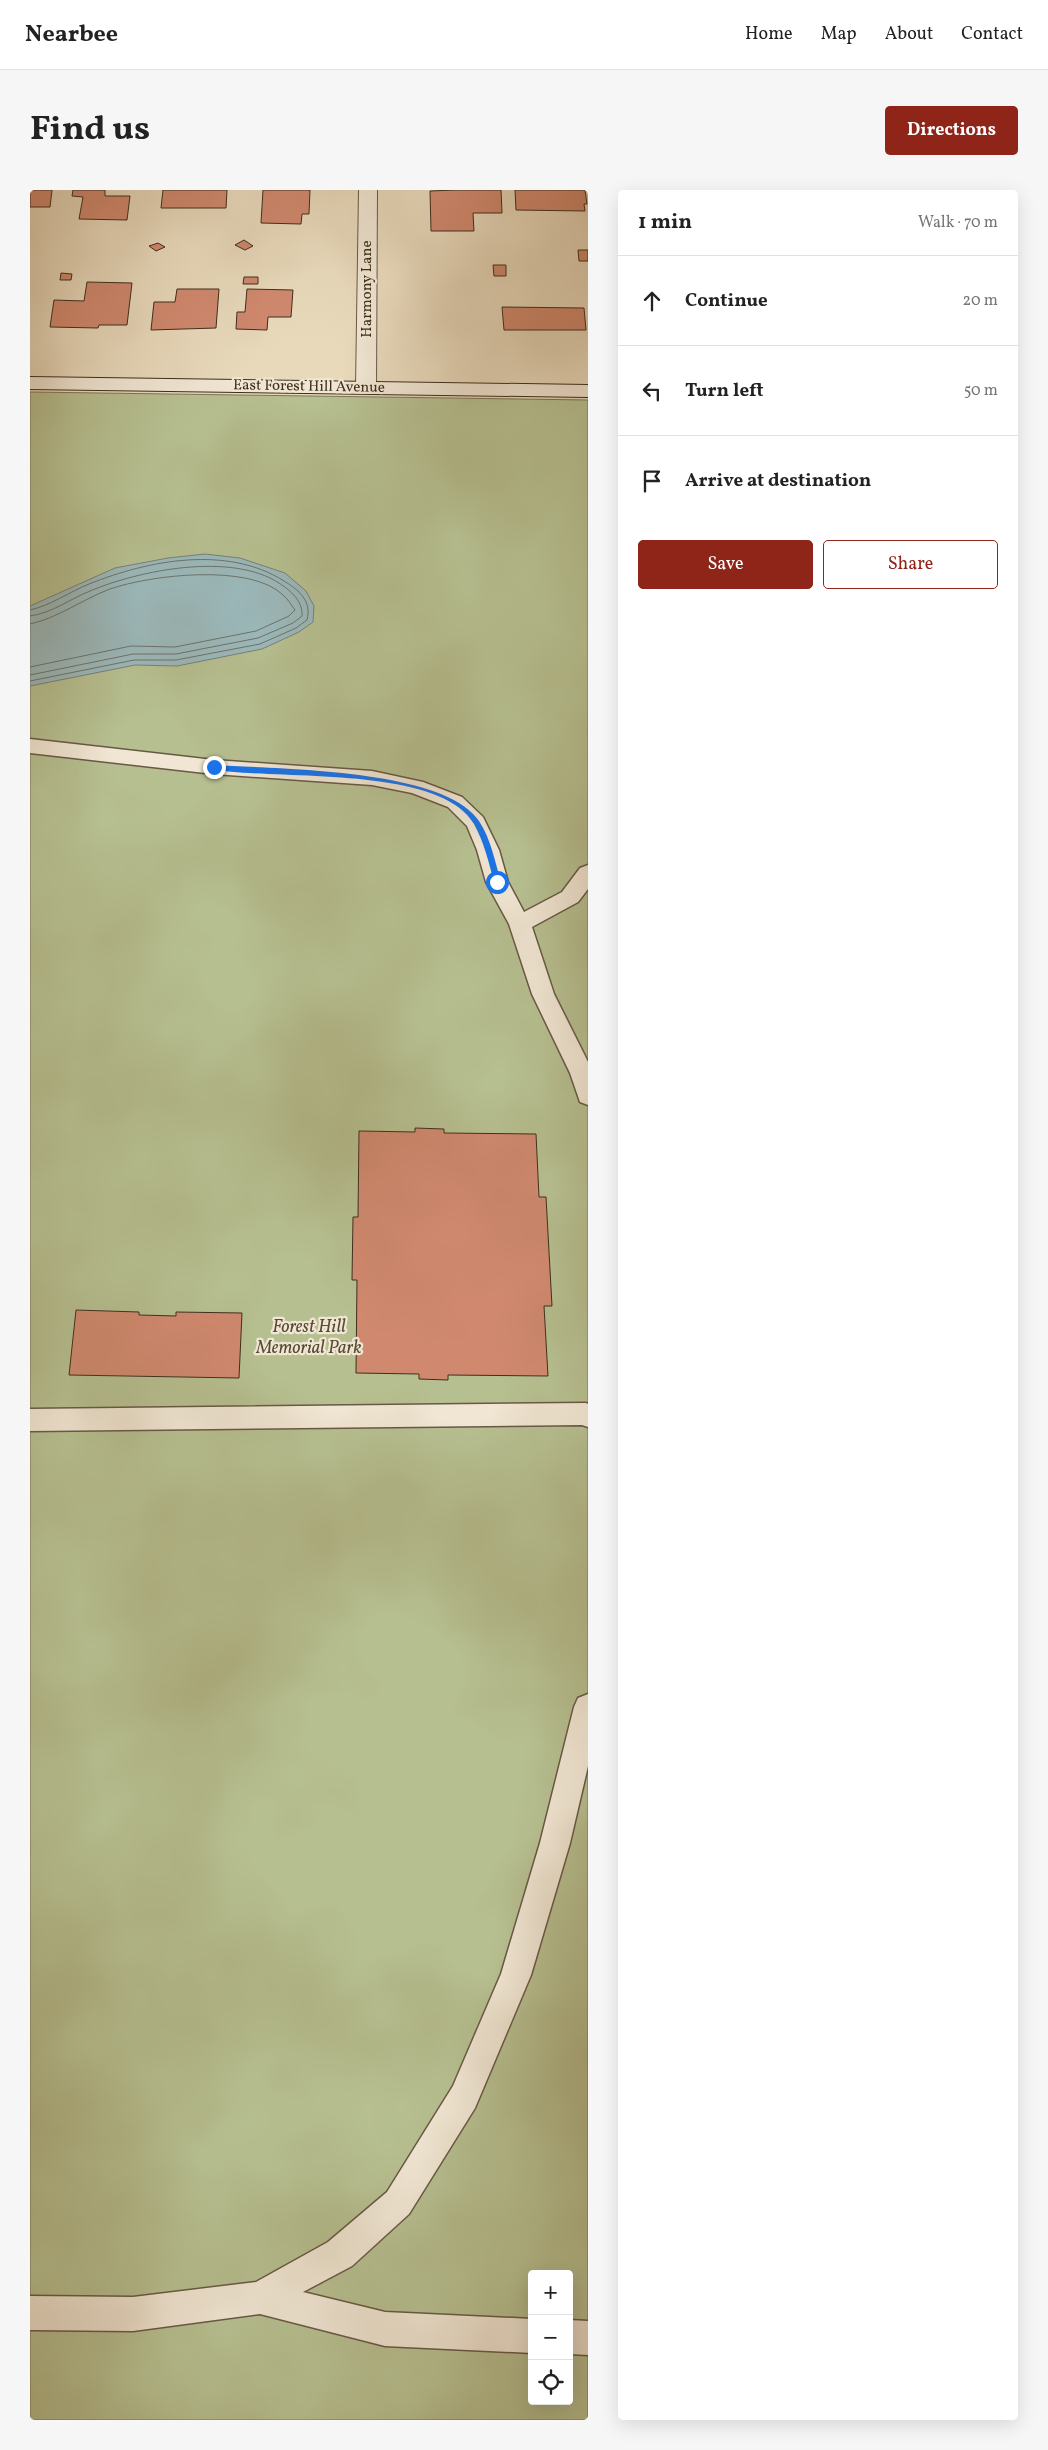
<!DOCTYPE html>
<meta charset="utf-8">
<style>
:root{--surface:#fff;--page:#f6f6f6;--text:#222;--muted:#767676;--line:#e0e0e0;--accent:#8f2418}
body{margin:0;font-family:Vollkorn,serif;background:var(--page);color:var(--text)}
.controls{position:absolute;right:15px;bottom:15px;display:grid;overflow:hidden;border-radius:5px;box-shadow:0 5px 20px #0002}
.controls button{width:45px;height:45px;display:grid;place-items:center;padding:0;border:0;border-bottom:1px solid var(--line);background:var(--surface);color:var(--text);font:25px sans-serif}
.stop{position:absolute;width:15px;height:15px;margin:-11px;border:4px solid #1a73e8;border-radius:50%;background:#fff}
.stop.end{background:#1a73e8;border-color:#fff;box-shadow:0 1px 5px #0008}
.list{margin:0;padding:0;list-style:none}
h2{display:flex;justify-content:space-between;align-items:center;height:65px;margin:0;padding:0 20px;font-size:21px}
h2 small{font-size:16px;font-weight:400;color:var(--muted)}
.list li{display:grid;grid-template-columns:32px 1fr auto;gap:15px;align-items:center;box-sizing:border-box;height:90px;padding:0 20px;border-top:1px solid var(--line)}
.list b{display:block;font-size:19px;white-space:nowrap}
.list em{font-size:16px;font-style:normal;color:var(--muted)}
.actions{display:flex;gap:10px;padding:15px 20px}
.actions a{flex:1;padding:11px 0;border:1px solid var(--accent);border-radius:5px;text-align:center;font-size:18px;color:var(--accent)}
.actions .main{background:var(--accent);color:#fff}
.icon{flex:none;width:28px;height:28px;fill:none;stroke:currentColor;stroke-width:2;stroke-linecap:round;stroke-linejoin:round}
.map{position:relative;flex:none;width:558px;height:2230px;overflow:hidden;border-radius:5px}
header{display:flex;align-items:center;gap:30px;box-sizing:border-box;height:70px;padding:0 25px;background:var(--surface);border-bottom:1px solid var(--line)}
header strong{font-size:24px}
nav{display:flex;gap:28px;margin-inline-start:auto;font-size:18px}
.intro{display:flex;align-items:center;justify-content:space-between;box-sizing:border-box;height:120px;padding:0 30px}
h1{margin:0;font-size:35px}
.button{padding:12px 22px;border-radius:5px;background:var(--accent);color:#fff;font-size:18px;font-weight:700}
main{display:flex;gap:30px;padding:0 30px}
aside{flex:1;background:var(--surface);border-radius:5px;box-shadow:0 5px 20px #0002}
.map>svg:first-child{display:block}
.green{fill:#b6bf90;stroke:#7a7656;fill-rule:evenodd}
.water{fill:#9bb8ba;stroke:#76817b}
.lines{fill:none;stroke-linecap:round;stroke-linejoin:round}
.shore{stroke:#6c736b;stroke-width:1}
.building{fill:#d0896f;stroke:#3e2e1c}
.lane-casing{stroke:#685944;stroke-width:3}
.street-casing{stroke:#685944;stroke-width:2}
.secondary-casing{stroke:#3e2e1c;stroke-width:2}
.lane{fill:#f0e6d3;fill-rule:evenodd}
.street{fill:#f0e6d3;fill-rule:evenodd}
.secondary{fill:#f0e6d3;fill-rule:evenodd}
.route{fill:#1a73e8}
.labels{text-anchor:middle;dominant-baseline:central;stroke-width:4.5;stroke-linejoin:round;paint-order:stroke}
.far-street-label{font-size:15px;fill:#3e2e1c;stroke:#f0e6d3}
.park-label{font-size:18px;font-style:italic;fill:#564b33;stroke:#f0e6d3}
</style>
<header>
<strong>Nearbee</strong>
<nav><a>Home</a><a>Map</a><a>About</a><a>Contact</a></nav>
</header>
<div class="intro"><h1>Find us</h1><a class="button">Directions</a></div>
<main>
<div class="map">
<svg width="558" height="2230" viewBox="0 0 558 2230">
<rect width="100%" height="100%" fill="#e8d9bb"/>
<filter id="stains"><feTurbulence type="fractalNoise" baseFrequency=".004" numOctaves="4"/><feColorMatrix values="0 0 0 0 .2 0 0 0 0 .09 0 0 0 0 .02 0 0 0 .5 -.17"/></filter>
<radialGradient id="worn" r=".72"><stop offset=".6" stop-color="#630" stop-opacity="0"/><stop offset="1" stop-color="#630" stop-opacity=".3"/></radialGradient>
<path class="green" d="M0 202 558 210V2230H0ZM502 2084H539V2211H502Z"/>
<polygon class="water" points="175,364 210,368 255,383 276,401 284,416 283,432 269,442 232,459 147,476 105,475 0,496 0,416 85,378 138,368"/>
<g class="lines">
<g class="shore">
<path d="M0 420C22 415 39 402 59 394 119 370 197 355 254 391 269 400 282 411 277 430L266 438 230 454 146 470H104L0 491"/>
<path d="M0 426C22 423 40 409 60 401 110 380 201 362 249 393 261 401 273 411 272 426L263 433 228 448 146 464H103L0 485"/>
<path d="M0 434C28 428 53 409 80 399 120 385 220 373 253 405 258 409 261 415 265 420L259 426 226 441 145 457 101 456 0 477"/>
</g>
</g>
<g class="building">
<polygon points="0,0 22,0 20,17 0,17"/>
<polygon points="43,0 75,0 75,6 100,6 97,30 49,29 53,7 42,6"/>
<polygon points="133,0 197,0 196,18 131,18"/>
<polygon points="233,0 280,0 279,24 272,24 271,34 231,33"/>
<polygon points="425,0 471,0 472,23 443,23 444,41 401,41 400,1"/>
<polygon points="485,0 555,0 557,14 554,14 555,21 486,20"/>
<polygon points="214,50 223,56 215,60 205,55"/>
<polygon points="128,53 135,57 126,61 119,56"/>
<polygon points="548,60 558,60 558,71 549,71"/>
<polygon points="463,75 476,75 476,86 464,86"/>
<polygon points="31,83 42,84 41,90 30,90"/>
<polygon points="214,87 228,87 228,94 213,94"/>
<polygon points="57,92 102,93 97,135 69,135 68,138 20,137 24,110 54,111"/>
<polygon points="147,99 189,99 186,138 121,140 124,112 145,112"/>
<polygon points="217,99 263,100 261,127 238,127 237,140 206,139 207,122 215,122"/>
<polygon points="472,117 554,118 556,140 474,140"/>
<polygon points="385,938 414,939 414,943 506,944 509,1007 516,1007 522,1116 514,1116 518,1186 418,1185 418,1190 389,1189 389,1184 326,1183 327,1090 322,1090 323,1027 328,1027 329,941 385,942"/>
<polygon points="46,1120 109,1122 109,1125 146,1126 146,1122 212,1123 209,1188 39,1185"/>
</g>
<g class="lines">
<defs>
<g id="lane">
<polygon points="0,549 184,570 342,581 393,592 432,607 453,627 469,660 478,692 494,722 532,702 550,678 558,675 558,699 548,712 502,737 524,804 558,872 558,915 550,912 540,883 502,804 479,734 456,692 447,660 437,636 418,617 382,603 342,595 184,584 0,563"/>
<polygon points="556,1213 558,1214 558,1237 552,1235 0,1241 0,1219"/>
<polygon points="558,1504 558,1576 540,1653 501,1785 445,1918 379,2024 322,2076 273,2102 355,2122 502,2129 502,2163 355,2156 230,2124 103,2141 0,2140 0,2106 103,2107 226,2092 298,2052 357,2002 423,1896 471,1784 510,1653 544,1517 548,1508"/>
<polygon points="539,2130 558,2131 558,2165 539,2164"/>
</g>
<polygon id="street" points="329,0 347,0 346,197 343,201 329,201 326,197"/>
<polygon id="secondary" points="0,187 558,195 558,207 0,199"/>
</defs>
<use href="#lane" class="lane-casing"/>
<use href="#street" class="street-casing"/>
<use href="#secondary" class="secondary-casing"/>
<use href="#lane" class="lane"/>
<use href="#street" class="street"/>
<use href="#secondary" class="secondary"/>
</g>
<path class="route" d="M184 575C245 579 414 578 449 631 461 649 465 672 471 692L467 694 464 692C459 673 454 652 444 634 409 574 244 591 181 579Z"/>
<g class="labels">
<g class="far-street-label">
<text transform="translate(337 99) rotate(-90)">Harmony Lane</text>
<text transform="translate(279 197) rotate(1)">East Forest Hill Avenue</text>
</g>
<g class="park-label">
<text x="279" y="1137">Forest Hill<tspan x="279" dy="21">Memorial Park</tspan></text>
</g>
</g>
<rect width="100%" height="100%" filter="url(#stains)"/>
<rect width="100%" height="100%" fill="url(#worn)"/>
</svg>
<div class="controls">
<button>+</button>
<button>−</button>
<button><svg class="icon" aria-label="locate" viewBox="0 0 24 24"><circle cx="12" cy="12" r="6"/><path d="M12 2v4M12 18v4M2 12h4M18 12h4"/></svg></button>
</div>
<div class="stop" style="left:467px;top:692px"></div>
<div class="stop end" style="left:184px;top:577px"></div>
</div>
<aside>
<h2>1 min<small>Walk · 70 m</small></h2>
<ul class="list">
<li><svg class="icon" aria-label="ahead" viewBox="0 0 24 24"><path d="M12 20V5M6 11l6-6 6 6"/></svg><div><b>Continue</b></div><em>20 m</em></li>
<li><svg class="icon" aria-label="left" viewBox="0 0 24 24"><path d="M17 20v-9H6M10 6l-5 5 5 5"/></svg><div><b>Turn left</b></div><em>50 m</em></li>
<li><svg class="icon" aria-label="arrive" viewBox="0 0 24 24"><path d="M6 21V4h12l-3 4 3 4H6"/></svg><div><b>Arrive at destination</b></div></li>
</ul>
<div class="actions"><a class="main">Save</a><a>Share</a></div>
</aside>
</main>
